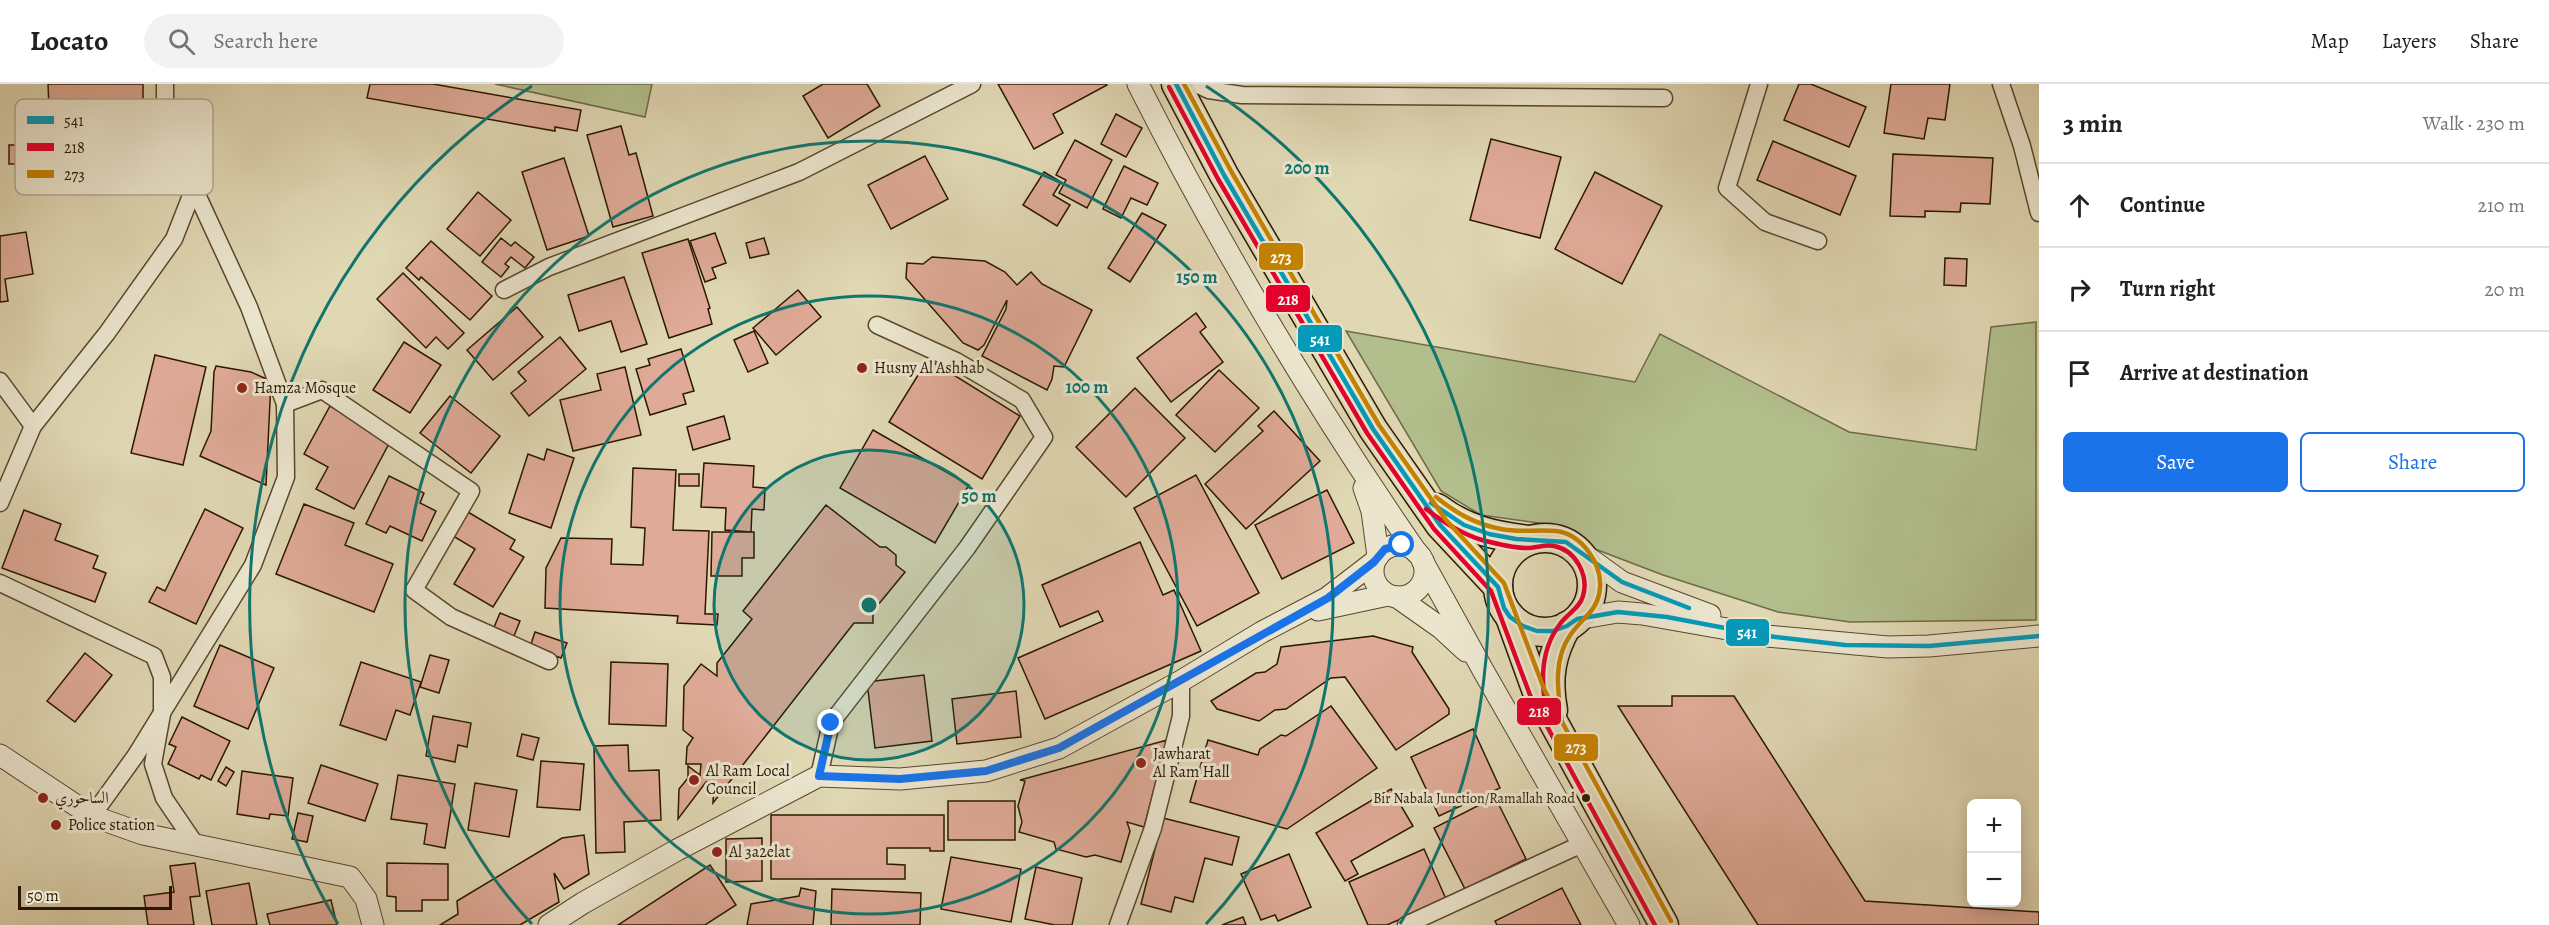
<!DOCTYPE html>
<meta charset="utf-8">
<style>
:root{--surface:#fff;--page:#f2f2f2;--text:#202124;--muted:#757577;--line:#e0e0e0;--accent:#1a73e8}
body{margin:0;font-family:Alegreya,Amiri,serif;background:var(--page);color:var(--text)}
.controls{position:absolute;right:18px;bottom:18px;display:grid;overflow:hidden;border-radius:9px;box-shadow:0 3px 15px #0003}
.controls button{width:54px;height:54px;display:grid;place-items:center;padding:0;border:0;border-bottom:2px solid var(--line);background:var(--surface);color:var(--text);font:30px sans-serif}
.scale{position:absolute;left:18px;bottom:15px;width:154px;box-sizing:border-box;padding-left:6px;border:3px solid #2a1801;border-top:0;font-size:16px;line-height:21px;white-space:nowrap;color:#2a1801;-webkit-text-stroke:4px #ebe5ce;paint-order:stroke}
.stop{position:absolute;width:18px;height:18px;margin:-14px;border:4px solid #1a73e8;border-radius:50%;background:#fff}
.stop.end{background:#1a73e8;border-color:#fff;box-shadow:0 2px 6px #0008}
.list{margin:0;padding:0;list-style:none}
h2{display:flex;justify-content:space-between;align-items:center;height:78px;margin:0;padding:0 24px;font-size:26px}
h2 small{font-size:20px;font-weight:400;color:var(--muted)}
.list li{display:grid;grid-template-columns:39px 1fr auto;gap:18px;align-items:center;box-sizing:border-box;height:84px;padding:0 24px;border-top:2px solid var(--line)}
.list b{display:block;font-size:22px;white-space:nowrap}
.list em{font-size:20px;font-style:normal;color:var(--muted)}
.actions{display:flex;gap:12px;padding:18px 24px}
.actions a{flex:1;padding:14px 0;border:2px solid var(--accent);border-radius:9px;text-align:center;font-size:21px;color:var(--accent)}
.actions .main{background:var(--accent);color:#fff}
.icon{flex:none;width:33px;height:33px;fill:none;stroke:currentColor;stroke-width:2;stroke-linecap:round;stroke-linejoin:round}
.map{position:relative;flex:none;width:2039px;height:841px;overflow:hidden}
header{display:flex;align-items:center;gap:36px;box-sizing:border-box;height:84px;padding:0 30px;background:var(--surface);border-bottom:2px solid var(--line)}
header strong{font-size:28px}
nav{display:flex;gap:33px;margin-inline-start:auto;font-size:21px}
.search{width:420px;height:54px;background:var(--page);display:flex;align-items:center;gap:15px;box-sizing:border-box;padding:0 21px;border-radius:33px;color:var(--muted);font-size:22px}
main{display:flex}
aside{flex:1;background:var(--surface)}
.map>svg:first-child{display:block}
.green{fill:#b2be8c;stroke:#6e6b46;stroke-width:1.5}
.building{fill:#dfaa97;stroke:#2a1801;stroke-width:1.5}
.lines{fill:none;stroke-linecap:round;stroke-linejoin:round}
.minor-casing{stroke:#58482e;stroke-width:19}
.tertiary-casing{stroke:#58482e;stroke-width:23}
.trunk-casing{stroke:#2a1801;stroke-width:31}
.minor{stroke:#ebe5ce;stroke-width:16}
.tertiary{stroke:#ebe5ce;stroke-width:21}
.trunk{stroke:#e0d7b3;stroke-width:28}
.bus-1-casing{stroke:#ebe5ce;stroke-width:9}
.bus-2-casing{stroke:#ebe5ce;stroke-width:9}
.bus-3-casing{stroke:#ebe5ce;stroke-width:9}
.bus-1{stroke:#049aba;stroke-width:4.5}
.bus-2{stroke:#e4002b;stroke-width:4.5}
.bus-3{stroke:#c48200;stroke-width:4.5}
.route{stroke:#1a73e8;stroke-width:8}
.ring{fill:none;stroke:#0f766e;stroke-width:3}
.poi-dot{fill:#8f2418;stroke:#ebe5ce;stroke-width:2}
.bus-dot{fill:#2a1801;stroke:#ebe5ce;stroke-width:2}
.labels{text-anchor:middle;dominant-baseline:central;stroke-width:6;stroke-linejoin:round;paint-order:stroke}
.bus-label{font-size:14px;fill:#2a1801;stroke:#ebe5ce;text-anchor:end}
.poi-label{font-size:16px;fill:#2a1801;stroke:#ebe5ce;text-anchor:start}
.key{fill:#ebe5ce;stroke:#b1a890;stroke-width:1.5}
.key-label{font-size:16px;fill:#2a1801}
.centre{fill:#0f766e;stroke:#ebe5ce;stroke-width:3}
.ring-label{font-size:18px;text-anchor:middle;font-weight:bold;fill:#0f766e;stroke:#ebe5ce;stroke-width:6;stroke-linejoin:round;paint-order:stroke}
.line-badge{stroke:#ebe5ce;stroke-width:2}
.badge-label{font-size:16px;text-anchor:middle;font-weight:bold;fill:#fff}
</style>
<header>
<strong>Locato</strong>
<div class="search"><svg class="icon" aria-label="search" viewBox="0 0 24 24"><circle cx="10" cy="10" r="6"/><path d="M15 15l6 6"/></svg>Search here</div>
<nav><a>Map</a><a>Layers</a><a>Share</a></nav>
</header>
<main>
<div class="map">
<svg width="2039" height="841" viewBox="0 0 2039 841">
<rect width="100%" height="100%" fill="#e0d7b3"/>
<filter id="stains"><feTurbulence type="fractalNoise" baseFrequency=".00333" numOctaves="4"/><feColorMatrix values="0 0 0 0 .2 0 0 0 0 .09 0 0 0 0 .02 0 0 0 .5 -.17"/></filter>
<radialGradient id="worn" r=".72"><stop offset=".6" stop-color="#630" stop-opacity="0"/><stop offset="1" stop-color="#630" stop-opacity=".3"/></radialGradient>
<g class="green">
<polygon points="495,0 652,0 645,33"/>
<polygon points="2036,238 2036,536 1850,538 1778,528 1663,491 1595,465 1553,441 1481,431 1441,407 1346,247 1635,298 1660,250 1849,348 1976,366 1991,243"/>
</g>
<g class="building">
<polygon points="48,0 143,0 143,21 49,24"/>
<polygon points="370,0 433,0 581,26 577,47 555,43 555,47 367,14"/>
<polygon points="823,0 867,0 880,22 828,54 803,12"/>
<polygon points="998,0 1106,0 1107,1 1053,30 1063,49 1034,65"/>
<polygon points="1799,0 1811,0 1866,23 1849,63 1784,36"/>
<polygon points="1891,0 1950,0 1945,36 1928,34 1924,55 1884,49"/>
<polygon points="1116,30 1142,44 1126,73 1101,60"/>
<polygon points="621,42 629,71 636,69 653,132 613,143 587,51"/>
<polygon points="1491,55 1561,73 1540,154 1470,136"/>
<polygon points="1075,56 1112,76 1087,124 1059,109 1066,96 1056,91"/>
<polygon points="1773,57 1856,92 1840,131 1757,96"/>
<rect x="9" y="61" width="27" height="19"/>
<polygon points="1893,70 1993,74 1990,120 1961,119 1960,128 1925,127 1925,133 1890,132"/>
<polygon points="925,72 948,115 891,145 868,101"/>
<polygon points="564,74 589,152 547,166 522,88"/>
<polygon points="1124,82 1158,99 1147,121 1131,114 1121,134 1103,125"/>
<polygon points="1044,88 1061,98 1053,111 1070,121 1057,142 1023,121"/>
<polygon points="1595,88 1662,122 1622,200 1555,165"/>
<polygon points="478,108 511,136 480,172 447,145"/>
<polygon points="1142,129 1166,141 1130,198 1108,184"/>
<polygon points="26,148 33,190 5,195 8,217 0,218 0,152"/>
<polygon points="715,149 726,179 712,184 716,194 705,198 690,157"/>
<polygon points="501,154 511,162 515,158 534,173 525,184 511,173 505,180 509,183 501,193 482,178"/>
<polygon points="764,154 769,170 750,174 746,159"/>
<polygon points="688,155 710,224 708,225 712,240 669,254 642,169"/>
<polygon points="431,157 492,212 470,236 421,193 419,196 406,184"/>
<polygon points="932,173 985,177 1005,188 1017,201 1031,188 1042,200 1092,226 1064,283 1054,282 1052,295 1047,306 982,272 1006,225 1007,216 984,261 978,266 963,259 906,194 907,179 923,180"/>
<polygon points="1945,174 1967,175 1966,202 1944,201"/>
<polygon points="403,189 464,249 448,265 436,253 426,264 377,215"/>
<polygon points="624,193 647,260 621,268 611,237 579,247 568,211"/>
<polygon points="798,206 821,233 776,271 753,244"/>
<polygon points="517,223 543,253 493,296 467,266"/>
<polygon points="1196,229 1206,243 1200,248 1223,278 1171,318 1137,274"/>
<polygon points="754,247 768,279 748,288 734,256"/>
<polygon points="560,253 586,285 529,332 511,309 526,297 518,288"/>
<polygon points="404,258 441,281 410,329 373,306"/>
<polygon points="681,265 694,307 683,310 686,320 650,331 636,285 650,281 648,275"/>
<polygon points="155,271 206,283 183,381 131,369"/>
<polygon points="928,275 1020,332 982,395 889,338"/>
<polygon points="216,282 251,288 271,297 266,401 200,372 211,347 214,288"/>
<polygon points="625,283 641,351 573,367 560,316 601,306 597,290"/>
<polygon points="1219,286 1259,324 1215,368 1176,331"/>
<polygon points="1135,304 1185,354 1126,413 1076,363"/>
<polygon points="450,312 500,352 471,389 420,349"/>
<polygon points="330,322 391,356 354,425 316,405 328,383 304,370"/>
<polygon points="1274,327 1320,377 1246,445 1205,400 1263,347 1258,342"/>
<polygon points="724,332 730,355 693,366 687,343"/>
<polygon points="873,346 969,401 935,459 840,404"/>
<polygon points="547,365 574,374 551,444 509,429 528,370 544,376"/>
<polygon points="704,379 754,382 753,403 765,404 764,426 752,425 751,448 725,446 726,424 701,423"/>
<polygon points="633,384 676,386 673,446 709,447 705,530 718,530 717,541 677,539 678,532 545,524 546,484 561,454 612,455 611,480 643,481 645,444 631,443"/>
<rect x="679" y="390" width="20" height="12"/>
<polygon points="1196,391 1259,509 1197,542 1134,424"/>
<polygon points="389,392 424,409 420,419 436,427 422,457 390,442 386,449 366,440"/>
<polygon points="1327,406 1354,459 1282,495 1255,441"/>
<polygon points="304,420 354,439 345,461 393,480 374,528 276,490"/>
<polygon points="826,421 880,463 886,463 896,471 896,481 905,488 873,527 873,539 854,539 713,719 714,698 706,698 678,735 679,705 688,694 688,682 700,691 701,680 686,680 687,663 693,654 683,646 684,602 701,580 717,592 717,579 752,535 743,527"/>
<polygon points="205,425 243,444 196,540 149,518 157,503 165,507"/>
<polygon points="24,426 61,440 55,456 98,472 93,484 106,489 95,518 2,484"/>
<polygon points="468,428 515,456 510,465 524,473 493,523 454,500 475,465 453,452"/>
<polygon points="712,448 754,448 754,474 742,474 742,492 711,492"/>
<polygon points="1140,458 1163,511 1174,506 1201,567 1045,635 1018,574 1103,537 1098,527 1060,543 1042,501"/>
<polygon points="500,529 520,537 512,557 492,548"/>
<polygon points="535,548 567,559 561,574 530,563"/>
<polygon points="1373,552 1413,563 1412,568 1449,625 1449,630 1396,666 1345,593 1331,594 1286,625 1275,626 1259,637 1217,625 1211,617 1256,589 1265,588 1277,580 1281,563"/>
<polygon points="220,561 274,584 248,645 194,622"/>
<polygon points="85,569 112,591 75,638 47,617"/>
<polygon points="430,571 449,576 439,609 420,603"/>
<polygon points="361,578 421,598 410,631 396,626 386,656 340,641"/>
<polygon points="611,578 668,580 666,642 609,640"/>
<polygon points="924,591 932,657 875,664 867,598"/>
<polygon points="1016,607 1021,653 957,660 952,615"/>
<polygon points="1672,612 1734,612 1865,817 2039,828 2039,841 1758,841 1618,622 1672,622"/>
<polygon points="1331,622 1377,684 1287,745 1190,718 1208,656 1258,671 1260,665 1281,651 1286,652"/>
<polygon points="433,632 471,639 467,663 458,661 455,678 426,672"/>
<polygon points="182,633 230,657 211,696 201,691 199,695 168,680 176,663 169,660"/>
<polygon points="1473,645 1500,704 1439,732 1411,673"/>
<polygon points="522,650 539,654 533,676 517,672"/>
<polygon points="1167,656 1144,743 1127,738 1130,747 1121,778 1095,771 1086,773 1056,765 1054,758 1019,748 1022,738 1018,722 1025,697 1020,696"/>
<polygon points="628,661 629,687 659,686 661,736 624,738 625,768 596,769 594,662"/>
<polygon points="541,677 584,680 580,726 537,723"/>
<polygon points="321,681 378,700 365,737 308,719"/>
<polygon points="226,683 234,688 226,702 218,697"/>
<polygon points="242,687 293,694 288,732 270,730 269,735 237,730"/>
<polygon points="398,691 455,700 445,764 424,760 427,740 391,735"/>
<polygon points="475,699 517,706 509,753 468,746"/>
<polygon points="1391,705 1413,742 1351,777 1358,790 1345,797 1316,749"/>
<polygon points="1495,713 1526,775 1465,805 1434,744"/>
<rect x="948" y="717" width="67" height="39"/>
<polygon points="298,729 313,732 307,758 292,755"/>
<polygon points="771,731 944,731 944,767 930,767 930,764 887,764 887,780 905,781 905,795 771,795"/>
<polygon points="1163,734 1239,753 1232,781 1205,774 1193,818 1175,813 1171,828 1141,820"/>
<polygon points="584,751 589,790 564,805 554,789 559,818 520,841 440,841 458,830 457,817 562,754"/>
<polygon points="762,754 762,797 726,798 726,755"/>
<polygon points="1424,765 1446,815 1387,841 1368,841 1349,798"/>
<polygon points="1289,770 1311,823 1278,837 1275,831 1261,836 1241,790"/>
<polygon points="951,773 1021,785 1011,838 941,825"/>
<polygon points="195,779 200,812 190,813 194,841 148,841 144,812 174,808 170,782"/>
<polygon points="387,779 448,780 448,816 422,816 422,827 396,827 396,813 387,812"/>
<polygon points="710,781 736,821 705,841 618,841"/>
<polygon points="1036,783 1082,794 1072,841 1055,841 1025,835"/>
<polygon points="249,799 257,841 212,841 206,807"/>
<polygon points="801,804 816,807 813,841 747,841 751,820 799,812"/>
<polygon points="1562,804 1581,841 1497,841 1495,837"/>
<polygon points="832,805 921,809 920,841 831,841"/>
<polygon points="331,816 337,841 270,841 267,830"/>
<polygon points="1243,833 1246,841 1222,841"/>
</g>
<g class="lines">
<defs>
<g id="minor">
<polyline points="1196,0 1209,6 1242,11 1664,14"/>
<polyline points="1759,0 1727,104 1765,138 1818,157"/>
<polyline points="2001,0 2022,62 2039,129"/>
<polyline points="504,206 549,183 799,88 972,0"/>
<polyline points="0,297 33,342"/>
<polyline points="285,320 322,306 471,407 414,506 451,533 549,577"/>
<polyline points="0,419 33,342 107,249 174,155 194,104"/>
<polyline points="0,499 154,572 162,593 162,630 153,680 164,714 196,761"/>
<polyline points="819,692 831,639 967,464 1044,353 1022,316 956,277 877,241"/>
<polyline points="92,732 136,671 253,481 286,393 285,320 249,223 194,104 165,20 165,0"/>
<polyline points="1118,841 1153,744 1181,632 1181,597"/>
<polyline points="1406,841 1582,760"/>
</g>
<g id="tertiary">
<path d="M1138 0C1220 162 1314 320 1417 469"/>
<polyline points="1364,404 1372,427 1378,472"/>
<circle cx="1399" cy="487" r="26"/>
<polyline points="1575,464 1622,498 1710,531"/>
<polyline points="1422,476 1484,588 1629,841"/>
<polyline points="1397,513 1441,544 1466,567"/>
<polyline points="1318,526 1388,511"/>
<polyline points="1577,535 1618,528 1642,530 1767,552 1888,563 1929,562 2039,552"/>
<polyline points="0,671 92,732 143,750 350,793 366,815 373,841"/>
<polyline points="549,841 583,819 677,766 819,692 900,695 986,687 1059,664 1181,597 1262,548 1327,514 1374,478"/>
</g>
<g id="trunk">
<polyline points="1176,0 1224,91 1373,345 1440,441 1498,503"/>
<path d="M1437 424C1466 446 1495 452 1530 456"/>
<circle cx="1545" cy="501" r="47"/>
<polyline points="1510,533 1537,608 1664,841"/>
<path d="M1553 626C1547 594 1551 570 1567 542"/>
</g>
</defs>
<use href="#minor" class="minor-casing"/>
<use href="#tertiary" class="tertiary-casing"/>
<use href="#trunk" class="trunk-casing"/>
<use href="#minor" class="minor"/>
<use href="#tertiary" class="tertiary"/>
<use href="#trunk" class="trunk"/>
<defs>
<g id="bus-1">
<polyline points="1176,0 1224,91 1373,345 1440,441 1498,503 1504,524 1510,533 1523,542 1537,547 1553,547 1567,542 1577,535 1618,528 1667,533 1767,552 1845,561 1929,562 2039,552"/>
<polyline points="1431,419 1464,441 1489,450 1516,455 1566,458 1622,498 1689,524"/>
</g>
<g id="bus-2">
<polyline points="1169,3 1218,95 1367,349 1434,445 1491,507 1530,611 1655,841"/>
<path d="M1426 425C1443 438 1461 450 1482 456 1497 460 1512 464 1527 464 1536 464 1546 460 1554 462 1576 466 1589 492 1583 512 1580 524 1567 530 1560 540 1537 570 1542 606 1548 641"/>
</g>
<g id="bus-3">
<polyline points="1184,0 1231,87 1379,341 1446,436 1504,499 1544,605 1671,837"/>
<path d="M1436 413C1456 429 1475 440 1501 445 1520 449 1538 445 1556 447 1582 450 1602 480 1600 504 1598 527 1583 533 1571 550 1552 576 1558 609 1562 639"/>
</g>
</defs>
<use href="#bus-1" class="bus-1-casing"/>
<use href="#bus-2" class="bus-2-casing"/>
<use href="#bus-3" class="bus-3-casing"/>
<use href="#bus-1" class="bus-1"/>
<use href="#bus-2" class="bus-2"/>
<use href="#bus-3" class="bus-3"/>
</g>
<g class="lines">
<polyline class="route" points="831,639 819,692 900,695 986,687 1059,664 1328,514 1374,478 1385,465 1402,461"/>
</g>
<circle cx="869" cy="521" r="155" fill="#0f766e" fill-opacity=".12"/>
<g class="ring">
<circle cx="869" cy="521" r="155"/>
<circle cx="869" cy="521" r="309"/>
<path d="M532 840A464 464 0 1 1 1206 840"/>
<path d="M338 840A619 619 0 0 1 532 2M1206 2A619 619 0 0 1 1400 840"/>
</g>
<g class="poi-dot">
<circle cx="862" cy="284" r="6"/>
<circle cx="242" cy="304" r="6"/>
<circle cx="1141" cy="679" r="6"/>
<circle cx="694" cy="696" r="6"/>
<circle cx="43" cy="714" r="6"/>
<circle cx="56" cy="741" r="6"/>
<circle cx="717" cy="768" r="6"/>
</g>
<circle class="bus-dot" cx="1586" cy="714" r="5"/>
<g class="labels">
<g class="bus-label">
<text x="1575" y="714">Bir Nabala Junction/Ramallah Road</text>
</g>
<g class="poi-label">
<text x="874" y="284">Husny Al Ashhab</text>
<text x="254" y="304">Hamza Mosque</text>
<text x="1153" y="670">Jawharat<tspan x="1153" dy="18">Al Ram Hall</tspan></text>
<text x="706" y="687">Al Ram Local<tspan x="706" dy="18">Council</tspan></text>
<text x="55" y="714">الساحوري</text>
<text x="68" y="741">Police station</text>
<text x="729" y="768">Al 3a2elat</text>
</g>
</g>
<rect x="15" y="15" width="198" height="96" rx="9" class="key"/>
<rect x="27" y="32" width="27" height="8" fill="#049aba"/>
<rect x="27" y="59" width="27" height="8" fill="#e4002b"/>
<rect x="27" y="86" width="27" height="8" fill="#c48200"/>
<g class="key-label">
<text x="64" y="42">541</text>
<text x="64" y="69">218</text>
<text x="64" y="96">273</text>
</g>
<circle cx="869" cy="521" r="9" class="centre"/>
<g class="ring-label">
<text x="1307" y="90">200 m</text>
<text x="1197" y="199">150 m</text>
<text x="1087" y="309">100 m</text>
<text x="979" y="418">50 m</text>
</g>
<g class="line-badge">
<rect x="1258" y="158" width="46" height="29" rx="6" fill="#c48200"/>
<rect x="1265" y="200" width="46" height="29" rx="6" fill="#e4002b"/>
<rect x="1297" y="240" width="46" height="29" rx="6" fill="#049aba"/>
<rect x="1725" y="534" width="45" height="29" rx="6" fill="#049aba"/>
<rect x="1516" y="613" width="46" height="29" rx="6" fill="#e4002b"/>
<rect x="1553" y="649" width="46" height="29" rx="6" fill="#c48200"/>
</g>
<g class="badge-label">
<text x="1281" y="179">273</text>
<text x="1288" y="221">218</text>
<text x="1320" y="261">541</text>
<text x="1747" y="554">541</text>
<text x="1539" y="633">218</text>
<text x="1576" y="669">273</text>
</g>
<rect width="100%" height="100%" filter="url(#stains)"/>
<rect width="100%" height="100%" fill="url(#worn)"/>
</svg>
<div class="controls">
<button>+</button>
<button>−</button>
</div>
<div class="scale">50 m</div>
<div class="stop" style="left:1402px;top:461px"></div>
<div class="stop end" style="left:831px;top:639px"></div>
</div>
<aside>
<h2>3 min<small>Walk · 230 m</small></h2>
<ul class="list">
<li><svg class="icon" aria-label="ahead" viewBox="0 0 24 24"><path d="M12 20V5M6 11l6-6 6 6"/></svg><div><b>Continue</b></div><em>210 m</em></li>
<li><svg class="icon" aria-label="right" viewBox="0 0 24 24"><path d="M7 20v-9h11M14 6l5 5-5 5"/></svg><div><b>Turn right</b></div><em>20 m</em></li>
<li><svg class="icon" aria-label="arrive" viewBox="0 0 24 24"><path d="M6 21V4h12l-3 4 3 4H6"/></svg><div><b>Arrive at destination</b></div></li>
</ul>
<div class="actions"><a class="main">Save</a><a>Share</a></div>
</aside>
</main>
